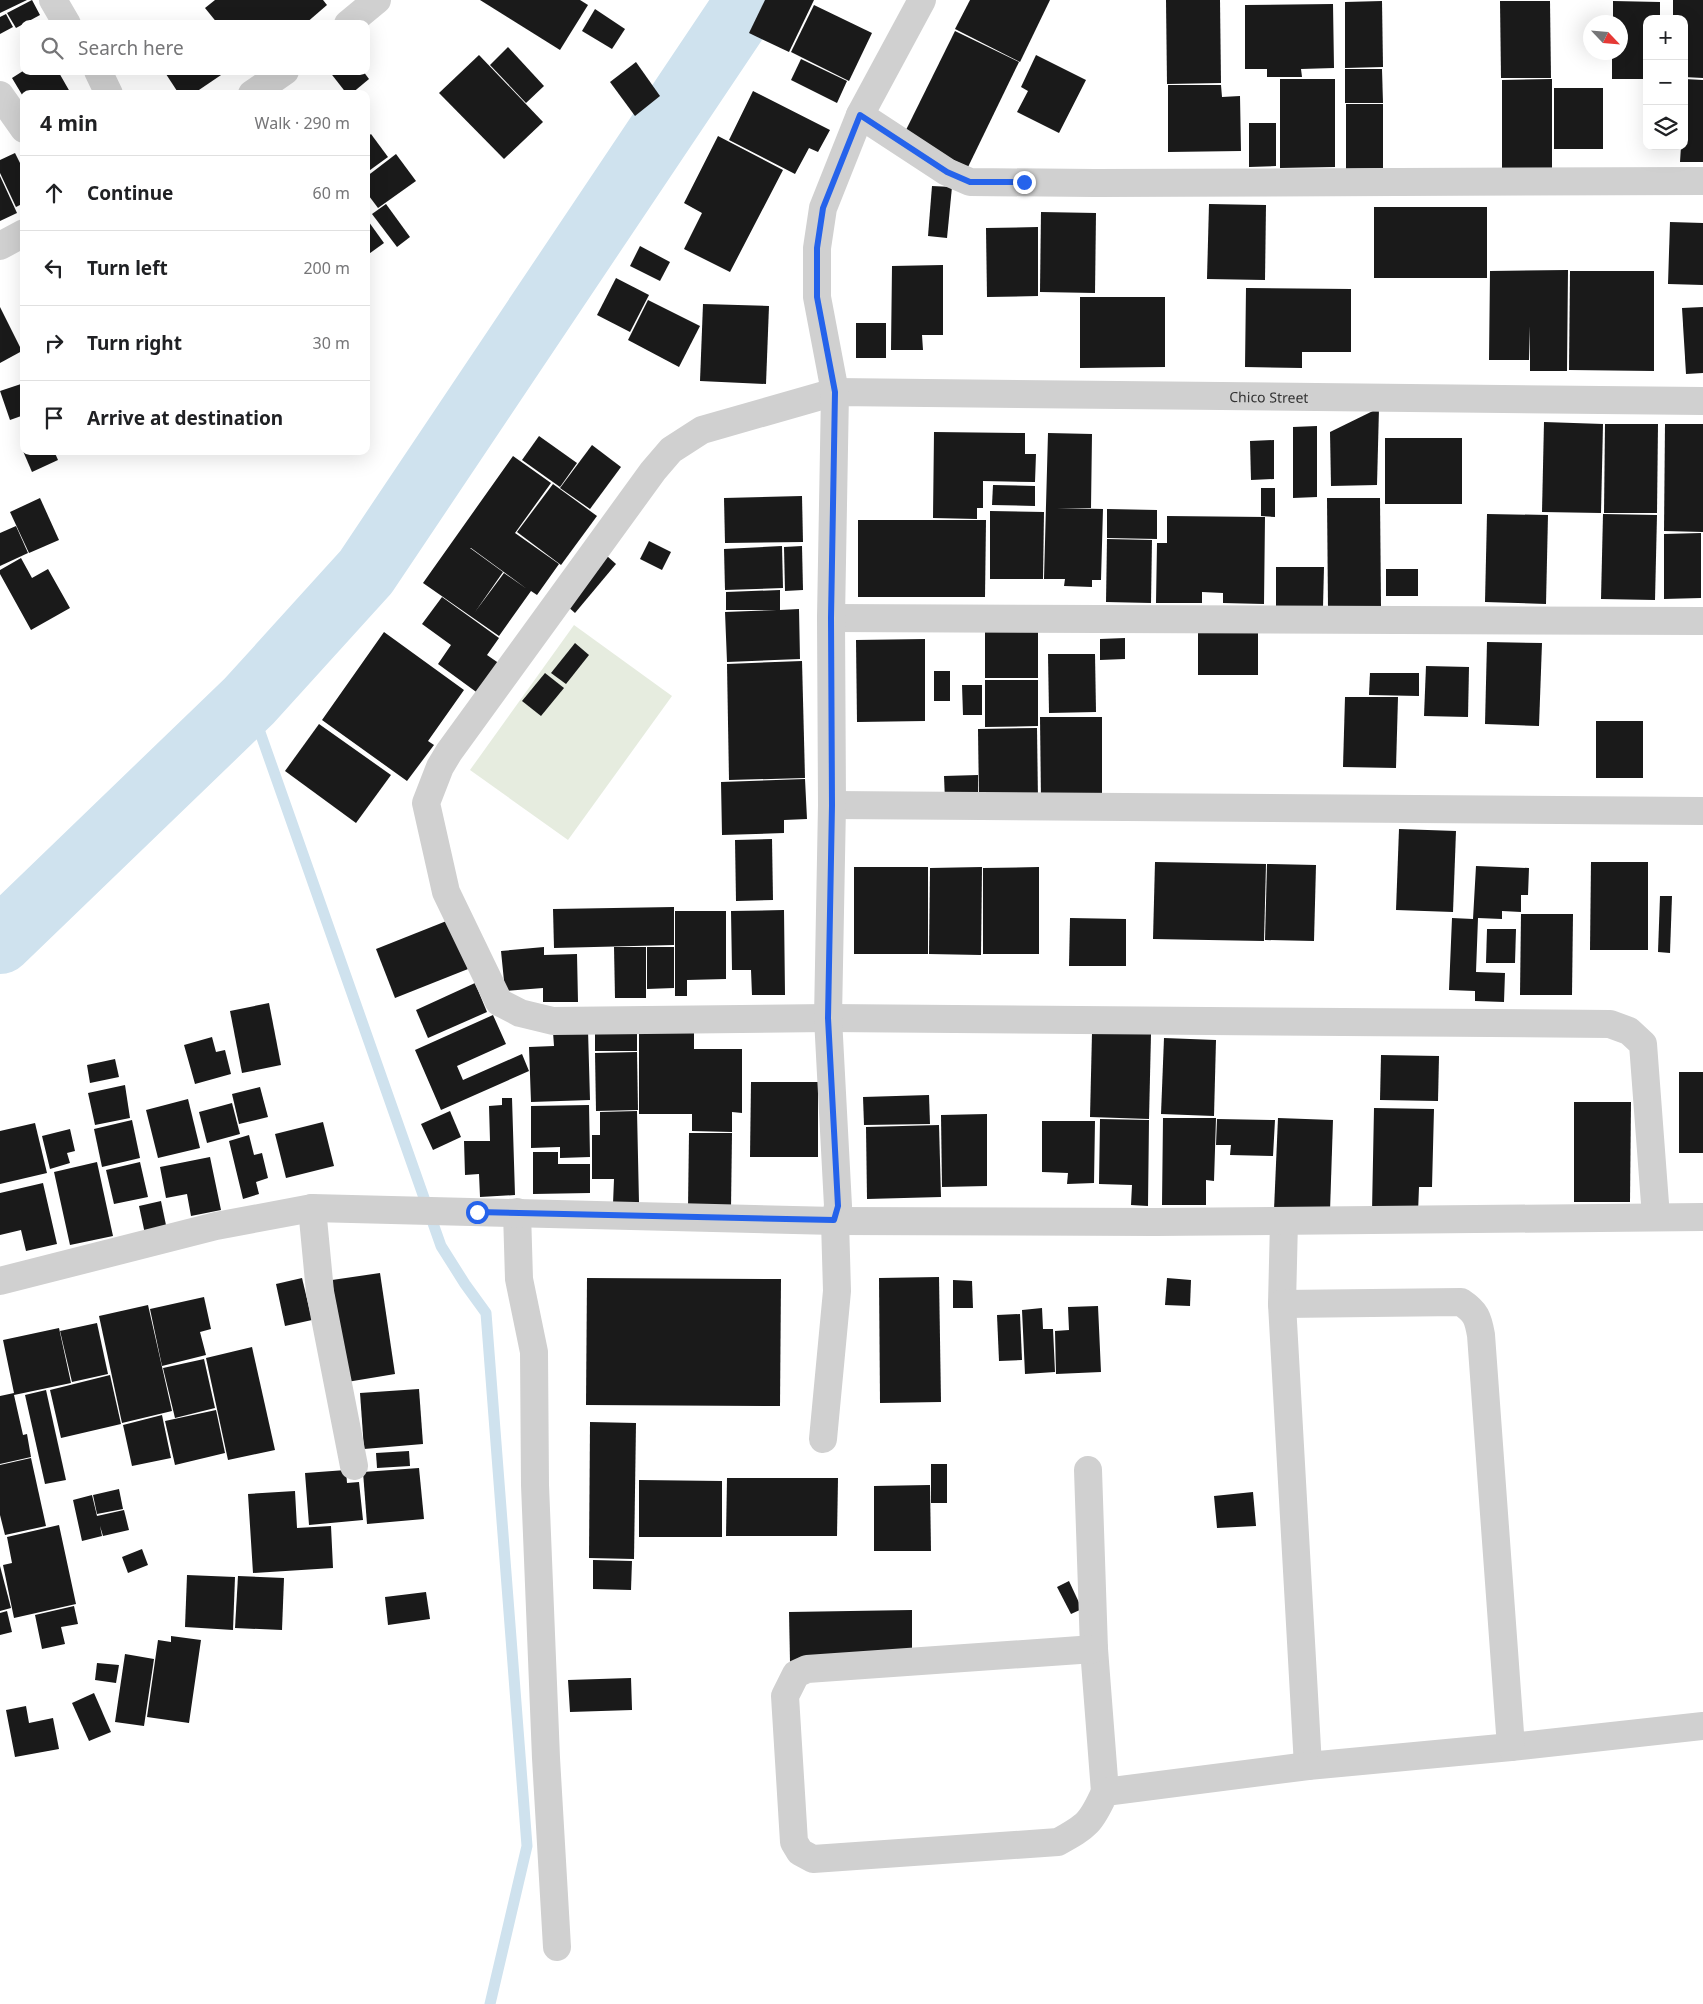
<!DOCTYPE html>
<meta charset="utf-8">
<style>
:root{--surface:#fff;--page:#f6f6f6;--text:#202124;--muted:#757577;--line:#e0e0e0}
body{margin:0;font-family:"Noto Sans",sans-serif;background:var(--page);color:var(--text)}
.controls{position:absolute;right:15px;top:15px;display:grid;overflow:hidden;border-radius:10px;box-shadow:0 5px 20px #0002}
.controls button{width:45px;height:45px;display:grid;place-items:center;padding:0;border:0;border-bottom:1px solid var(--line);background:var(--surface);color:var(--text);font:25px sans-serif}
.compass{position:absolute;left:1583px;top:15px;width:45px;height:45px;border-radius:50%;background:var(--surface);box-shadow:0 5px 20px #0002;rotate:116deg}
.stop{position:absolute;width:15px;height:15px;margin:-11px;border:4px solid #2563eb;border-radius:50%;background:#fff}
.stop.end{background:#2563eb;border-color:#fff;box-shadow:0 1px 5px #0008}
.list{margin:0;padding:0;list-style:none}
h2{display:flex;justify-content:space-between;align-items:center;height:65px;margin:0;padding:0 20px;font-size:21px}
h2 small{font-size:16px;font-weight:400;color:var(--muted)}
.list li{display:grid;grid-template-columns:32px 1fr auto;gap:15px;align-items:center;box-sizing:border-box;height:75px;padding:0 20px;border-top:1px solid var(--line)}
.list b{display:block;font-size:19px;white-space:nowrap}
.list em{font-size:16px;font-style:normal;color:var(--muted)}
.icon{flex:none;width:28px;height:28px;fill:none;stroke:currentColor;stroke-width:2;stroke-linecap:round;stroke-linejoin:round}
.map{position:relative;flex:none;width:1703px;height:2004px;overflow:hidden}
.search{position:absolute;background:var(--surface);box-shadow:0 5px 20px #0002;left:20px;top:20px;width:350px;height:55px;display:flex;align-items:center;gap:12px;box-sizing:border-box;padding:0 18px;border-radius:10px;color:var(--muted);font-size:19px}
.panel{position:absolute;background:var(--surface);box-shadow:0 5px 20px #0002;left:20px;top:90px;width:350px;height:365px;border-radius:10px}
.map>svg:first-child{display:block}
.green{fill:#e6ecdf}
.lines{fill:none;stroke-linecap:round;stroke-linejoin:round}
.stream{stroke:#cfe2ee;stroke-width:11}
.river{stroke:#cfe2ee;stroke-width:66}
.building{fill:#1a1a1a;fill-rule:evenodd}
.minor{stroke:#d0d0d0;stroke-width:28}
.route{stroke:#2563eb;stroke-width:6}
.labels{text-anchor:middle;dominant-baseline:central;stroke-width:5;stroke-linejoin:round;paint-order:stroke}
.street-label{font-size:14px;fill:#333;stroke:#fff}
</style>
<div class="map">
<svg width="1703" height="2004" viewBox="0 0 1703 2004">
<rect width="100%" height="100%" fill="#fff"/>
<polygon class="green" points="574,625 672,696 568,840 470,770"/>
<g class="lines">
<polyline class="stream" points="249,701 441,1246 465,1284 486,1313 527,1846 490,2004"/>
<polyline class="river" points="0,941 249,701 366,572 749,0"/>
</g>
<g class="building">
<polygon points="0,0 27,0 0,13"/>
<polygon points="32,0 40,15 16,28 7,13"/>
<polygon points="215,0 323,0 327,5 305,24 218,24 205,8"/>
<polygon points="480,0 580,0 588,5 560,50"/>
<polygon points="765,0 814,0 789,52 749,33"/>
<polygon points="970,0 1050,0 1020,62 955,29"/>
<polygon points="1166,0 1220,0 1221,83 1167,84"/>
<polygon points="1673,0 1703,0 1703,78 1684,77 1684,19 1673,19"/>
<polygon points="1382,1 1383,67 1345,68 1345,2"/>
<polygon points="1500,1 1550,1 1551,78 1501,78"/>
<polygon points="1613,1 1660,2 1660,19 1647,19 1647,79 1612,79 1612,52 1620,52 1620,22 1613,22"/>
<polygon points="1333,4 1334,68 1301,69 1302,77 1267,77 1267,69 1245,69 1245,5"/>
<polygon points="814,5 872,33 849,81 791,52"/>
<polygon points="595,9 625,29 612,49 582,31"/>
<polygon points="6,14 13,27 0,34 0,17"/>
<polygon points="955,31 1019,62 968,167 903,136"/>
<polygon points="508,47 544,86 526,103 490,65"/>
<polygon points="479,55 543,122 504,159 439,93"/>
<polygon points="1036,55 1086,80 1059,133 1017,112 1028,91 1021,87"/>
<polygon points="801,59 847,81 837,103 791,80"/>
<polygon points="636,62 660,96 635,116 610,82"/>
<polygon points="1345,69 1382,69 1383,103 1345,103"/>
<polygon points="23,71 58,71 70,92 66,94 43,94 40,90 33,94 24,94 24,98 12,78"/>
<polygon points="164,71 227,71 193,94 179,94"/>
<polygon points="329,71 363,71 369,79 351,94 347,94"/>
<polygon points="1280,79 1335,79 1335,167 1280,168"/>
<polygon points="1552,79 1552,169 1502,170 1502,80"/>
<polygon points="1684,79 1703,80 1703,162 1680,162 1681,146 1684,146"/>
<polygon points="1168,85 1221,85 1222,97 1240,96 1241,151 1168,152"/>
<rect x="1554" y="88" width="49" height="61"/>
<polygon points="753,91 830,130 818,152 809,148 795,174 729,140"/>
<polygon points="1346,104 1383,104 1383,168 1346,169"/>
<polygon points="1249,123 1276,123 1276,166 1249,167"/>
<polygon points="371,134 388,157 366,173 366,138"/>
<polygon points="718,136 783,170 730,272 684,249 702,213 684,203"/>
<polygon points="15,153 24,171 24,203 16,207 0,173 0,160"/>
<polygon points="396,154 416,181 378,208 366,192 366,177"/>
<polygon points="0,176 17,213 0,221"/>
<polygon points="932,186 952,187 947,238 928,236"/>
<polygon points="386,204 410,237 397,247 372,214"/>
<polygon points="1209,204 1266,205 1265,280 1207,279"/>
<rect x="1374" y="207" width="113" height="71"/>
<polygon points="1041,212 1096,213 1095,293 1040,292"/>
<polygon points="366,218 384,243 366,256"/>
<polygon points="1670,222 1703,223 1703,285 1668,284"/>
<polygon points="1038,227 1038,296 987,297 986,228"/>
<polygon points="640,246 670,262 660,281 630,266"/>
<polygon points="943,265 943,335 922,335 923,350 891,350 892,266"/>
<polygon points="1568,270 1567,371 1530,371 1530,326 1529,360 1489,360 1490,271"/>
<polygon points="1570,271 1654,271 1654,371 1569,370"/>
<polygon points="616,278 649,295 630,332 597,315"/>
<polygon points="1246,288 1351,289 1351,352 1302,352 1302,368 1245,367"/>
<polygon points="1080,297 1165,297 1165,367 1080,368"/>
<polygon points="648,300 700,326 679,367 628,340"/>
<polygon points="703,304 769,306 766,384 700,381"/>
<polygon points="0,307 22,351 0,363"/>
<polygon points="1703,307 1703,373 1686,374 1682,308"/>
<rect x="856" y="323" width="30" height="35"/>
<polygon points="24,383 24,415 10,420 0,391"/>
<polygon points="1379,408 1377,485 1331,486 1330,432"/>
<polygon points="1544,422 1603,424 1601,513 1542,512"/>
<polygon points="1605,424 1658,424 1657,513 1604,513"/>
<polygon points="1665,424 1703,424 1703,532 1664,531"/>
<polygon points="1317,426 1317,497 1293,498 1293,427"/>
<polygon points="934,432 1025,433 1025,454 1036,454 1035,482 983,481 983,508 977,508 977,519 933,518"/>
<polygon points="1048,433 1092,434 1091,508 1057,508 1103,509 1101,580 1092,580 1092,587 1064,586 1065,579 1044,579"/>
<polygon points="539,436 577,463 560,487 522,460"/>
<rect x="1385" y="438" width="77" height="66"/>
<polygon points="1274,440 1274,479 1251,480 1250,441"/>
<polygon points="592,445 621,467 590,509 560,488"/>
<polygon points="23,451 54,451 58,460 32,472"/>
<path d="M513 456 551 483 515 533 559 564 537 595 531 591 499 636 423 583ZM470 548H471L527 589 504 573 475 612 503 572Z"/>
<polygon points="553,484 597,516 561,565 517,532"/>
<polygon points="993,485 1035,486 1035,506 992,505"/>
<polygon points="1261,488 1275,488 1275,517 1261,516"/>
<polygon points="802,496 803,542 725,543 724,498"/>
<polygon points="40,498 59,540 29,553 10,512"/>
<polygon points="1327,498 1380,498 1381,606 1328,607"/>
<polygon points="1107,509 1157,510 1157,539 1107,538"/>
<polygon points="990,511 1044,512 1043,579 990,579"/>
<polygon points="1487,514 1548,515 1546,604 1485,602"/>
<polygon points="1603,514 1657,515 1655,600 1601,599"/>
<polygon points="1167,516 1265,517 1264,604 1223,603 1223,593 1202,592 1202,603 1156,603 1157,543 1167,543"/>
<polygon points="858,520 986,520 985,597 858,597"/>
<polygon points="16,526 28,553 0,566 0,533"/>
<polygon points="1701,533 1701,598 1664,599 1664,534"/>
<polygon points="1107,539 1152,540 1151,603 1106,602"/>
<polygon points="649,541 671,552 662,570 640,559"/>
<polygon points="782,546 783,588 725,590 724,549"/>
<polygon points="802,546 803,590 785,591 784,547"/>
<polygon points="607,556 616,564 575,613 566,605"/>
<polygon points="21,558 32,578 48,569 70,608 31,630 0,574 0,570"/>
<polygon points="1276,567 1324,567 1323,607 1276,607"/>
<rect x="1386" y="569" width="32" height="27"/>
<polygon points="780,590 780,610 799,609 800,659 727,662 725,612 777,610 726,610 726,592"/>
<polygon points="442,597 499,638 487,655 500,664 479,694 438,664 451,645 422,624"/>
<polygon points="1038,625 1038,678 985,678 985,626"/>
<polygon points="384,632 464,690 428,741 434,745 407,781 322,720"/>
<polygon points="1258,632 1258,675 1198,675 1198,633"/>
<polygon points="1125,638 1125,659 1100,660 1100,639"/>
<polygon points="925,639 925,721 857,722 856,640"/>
<polygon points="1487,642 1542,643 1539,726 1485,724"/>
<polygon points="575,643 589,655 566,684 551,673"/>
<polygon points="1048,654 1095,654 1096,712 1049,713"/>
<polygon points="802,661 805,778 729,780 727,664"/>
<polygon points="1426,666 1469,667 1468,717 1424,716"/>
<rect x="934" y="671" width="16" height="30"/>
<polygon points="545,673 564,688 541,716 522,701"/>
<polygon points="1370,673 1419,673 1419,696 1369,695"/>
<polygon points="985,680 1038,680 1038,726 985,727"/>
<polygon points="962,685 982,685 982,715 963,715"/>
<polygon points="1345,697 1398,697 1396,768 1343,767"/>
<polygon points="1040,717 1102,717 1102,799 1041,800"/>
<rect x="1596" y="721" width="47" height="57"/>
<polygon points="319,724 391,775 356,823 285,771"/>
<polygon points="1037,728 1038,801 979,802 978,729"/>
<polygon points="978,775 978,799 945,800 944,776"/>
<polygon points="805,779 807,819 784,820 784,833 722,835 721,782"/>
<polygon points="1399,829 1456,831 1453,912 1396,910"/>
<polygon points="772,839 773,900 736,901 735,840"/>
<polygon points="1155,862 1266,864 1264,941 1153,939"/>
<polygon points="1591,862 1648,862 1648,950 1590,950"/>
<polygon points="1267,864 1316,865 1314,941 1265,940"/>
<polygon points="1476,866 1529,868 1528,895 1521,895 1521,912 1502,911 1502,919 1478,918 1476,972 1505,973 1504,1002 1475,1001 1475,991 1449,990 1452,918 1473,919"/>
<rect x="854" y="867" width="74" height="87"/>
<polygon points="982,867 981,955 929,954 930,868"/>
<polygon points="1039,867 1039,954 983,954 983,868"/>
<polygon points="1660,896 1672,896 1670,953 1658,952"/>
<polygon points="674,907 674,945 554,948 553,909"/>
<polygon points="784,910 785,995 752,995 751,970 732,970 731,911"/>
<polygon points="675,911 726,911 726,979 687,980 687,996 675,996"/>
<polygon points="1521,914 1573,914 1572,995 1520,995"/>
<polygon points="1070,918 1126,919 1126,966 1069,966"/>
<polygon points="449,920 468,969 395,998 376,949"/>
<polygon points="1487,929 1516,929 1515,963 1486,963"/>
<polygon points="544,947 544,955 577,954 578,1002 543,1002 543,988 505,991 501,951"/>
<polygon points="614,947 646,947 646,998 615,998"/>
<polygon points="647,947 674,947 674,988 647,989"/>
<polygon points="475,983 487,1012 428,1038 416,1010"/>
<polygon points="269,1003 281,1065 242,1073 230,1011"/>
<polygon points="493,1015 506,1044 457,1066 463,1080 522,1054 529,1071 441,1110 415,1050"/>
<rect x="595" y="1029" width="42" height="22"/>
<polygon points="588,1030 590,1100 531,1102 529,1047 554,1046 553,1032"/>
<polygon points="639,1030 694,1031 694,1049 742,1049 742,1113 732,1112 732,1132 692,1131 692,1114 639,1114"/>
<polygon points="1092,1033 1151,1034 1149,1119 1090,1117"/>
<polygon points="212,1037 216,1052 225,1050 231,1074 195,1084 184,1045"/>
<polygon points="1164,1038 1216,1040 1214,1116 1161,1114"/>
<polygon points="637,1052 638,1110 596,1111 595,1053"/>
<polygon points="1381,1055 1439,1056 1438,1101 1380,1100"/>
<polygon points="115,1059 119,1077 90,1083 87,1065"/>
<rect x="1679" y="1072" width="24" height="81"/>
<polygon points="751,1082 818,1082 818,1157 750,1157"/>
<polygon points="125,1085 130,1118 95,1125 88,1093"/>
<polygon points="260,1087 268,1117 239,1124 232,1094"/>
<polygon points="929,1095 930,1124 864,1125 863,1097"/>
<polygon points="502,1098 512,1098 515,1195 480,1197 479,1174 465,1175 464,1141 490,1141 489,1106 502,1105"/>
<polygon points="188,1099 200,1148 158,1158 146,1110"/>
<polygon points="1574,1102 1631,1102 1630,1202 1574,1202"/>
<polygon points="232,1103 240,1134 207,1143 199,1112"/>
<polygon points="589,1105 590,1157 560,1158 560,1147 531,1148 531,1106"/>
<polygon points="1374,1108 1434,1109 1432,1187 1419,1187 1418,1213 1372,1212"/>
<polygon points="450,1111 461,1137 433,1150 421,1124"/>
<polygon points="637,1111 639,1203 613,1204 614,1179 592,1179 592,1135 600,1135 600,1112"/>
<polygon points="987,1114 987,1186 942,1187 941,1115"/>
<polygon points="1163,1118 1216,1118 1214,1181 1206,1180 1206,1205 1162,1205"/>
<polygon points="1278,1118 1333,1120 1330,1211 1274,1210"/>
<polygon points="1100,1119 1149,1120 1148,1206 1131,1205 1132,1185 1099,1184"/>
<polygon points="1217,1119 1275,1120 1273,1156 1230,1155 1231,1145 1216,1145"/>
<polygon points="132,1120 140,1158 102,1167 94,1129"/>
<polygon points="1042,1121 1095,1121 1094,1183 1067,1184 1068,1173 1042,1172"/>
<polygon points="323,1122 334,1166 286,1178 275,1134"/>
<polygon points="35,1123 47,1173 0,1184 0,1131"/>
<polygon points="939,1125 941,1197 867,1199 866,1127"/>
<polygon points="70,1129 75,1151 67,1153 70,1163 50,1169 42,1136"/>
<polygon points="689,1133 732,1133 731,1208 688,1208"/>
<polygon points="249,1135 254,1155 262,1153 268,1178 256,1182 259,1194 243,1199 229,1141"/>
<polygon points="533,1152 558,1152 558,1164 590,1164 590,1193 533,1194"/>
<polygon points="210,1157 221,1210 191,1216 187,1194 166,1198 160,1167"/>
<polygon points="97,1162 113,1236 70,1245 54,1172"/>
<polygon points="140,1162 148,1197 114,1204 106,1170"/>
<polygon points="43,1183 57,1244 26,1251 21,1230 0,1235 0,1193"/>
<polygon points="161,1201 167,1230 145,1234 139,1206"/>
<polygon points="380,1273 395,1374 347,1382 332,1280"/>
<polygon points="939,1277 941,1402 880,1403 879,1278"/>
<polygon points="302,1278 312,1320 285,1326 276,1284"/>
<polygon points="587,1278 781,1279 780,1406 586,1405"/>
<polygon points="1167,1278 1191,1280 1190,1306 1165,1305"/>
<polygon points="953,1280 972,1281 973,1308 953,1308"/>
<polygon points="204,1297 211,1329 200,1332 206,1355 162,1366 150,1309"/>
<polygon points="148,1305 172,1411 122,1423 99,1316"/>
<polygon points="1098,1306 1101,1372 1056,1374 1055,1331 1069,1330 1068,1307"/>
<polygon points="1042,1308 1043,1329 1053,1329 1055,1372 1025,1374 1022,1310"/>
<polygon points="1020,1314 1022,1360 999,1361 997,1315"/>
<polygon points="97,1323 108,1374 72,1382 60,1331"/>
<polygon points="59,1328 71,1383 14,1395 23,1435 27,1434 31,1457 0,1464 0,1396 14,1393 3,1340"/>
<polygon points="252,1347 275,1450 228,1460 206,1358"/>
<polygon points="204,1359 215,1408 175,1418 163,1368"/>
<polygon points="110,1375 121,1424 61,1438 50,1390"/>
<polygon points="419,1389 423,1444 364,1449 360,1393"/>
<polygon points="46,1390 66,1480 45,1484 25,1395"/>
<polygon points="216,1410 225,1453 175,1465 165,1421"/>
<polygon points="162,1415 171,1458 132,1466 123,1425"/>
<polygon points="590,1422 636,1423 634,1559 589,1558"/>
<polygon points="409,1451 410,1466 377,1468 376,1453"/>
<polygon points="31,1458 46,1526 5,1535 0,1515 0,1465"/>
<rect x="931" y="1464" width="16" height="39"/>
<polygon points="419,1468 424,1519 367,1524 363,1472"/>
<polygon points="346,1470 347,1483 359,1482 363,1520 309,1525 305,1473"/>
<polygon points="727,1478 838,1478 837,1536 726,1536"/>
<polygon points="639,1480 722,1481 722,1537 639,1537"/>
<polygon points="930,1485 931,1551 874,1551 874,1486"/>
<polygon points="119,1489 123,1509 97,1514 93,1495"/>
<polygon points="295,1491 297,1528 331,1526 333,1568 253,1573 248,1494"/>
<polygon points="1253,1492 1256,1526 1217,1528 1214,1496"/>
<polygon points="92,1495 97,1516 124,1510 129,1530 103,1536 100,1526 102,1536 82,1541 73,1500"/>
<polygon points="59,1525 76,1604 14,1618 3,1565 12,1563 7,1537"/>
<polygon points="142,1549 148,1565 128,1573 122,1557"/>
<polygon points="593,1560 632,1561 631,1590 593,1589"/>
<polygon points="0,1566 11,1608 0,1611"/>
<polygon points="187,1575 235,1577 233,1630 185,1627"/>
<polygon points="238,1576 284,1578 282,1630 235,1628"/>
<polygon points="1069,1581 1082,1609 1071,1614 1057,1587"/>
<polygon points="426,1592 430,1619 388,1625 385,1597"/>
<polygon points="74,1606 78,1624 61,1627 65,1644 42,1649 35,1615"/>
<polygon points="912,1610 912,1661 790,1662 789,1612"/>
<polygon points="7,1611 12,1632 0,1635 0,1613"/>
<polygon points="171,1636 201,1640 189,1723 147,1717 158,1640 171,1642"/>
<polygon points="125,1654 154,1659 144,1726 115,1722"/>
<polygon points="97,1663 119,1665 116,1683 95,1680"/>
<polygon points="631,1678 632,1710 570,1712 568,1680"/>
<polygon points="94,1693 111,1732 89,1741 72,1703"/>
<polygon points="26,1706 29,1723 53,1718 59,1749 15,1757 6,1710"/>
</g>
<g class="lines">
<g class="minor">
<polyline points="53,0 67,24"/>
<polyline points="348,24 377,0"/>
<polyline points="98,71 109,94"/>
<polyline points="252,94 285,71"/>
<polyline points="0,95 24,129"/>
<polyline points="860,115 947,172 970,182 1095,183 1703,181"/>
<polyline points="0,246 24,233"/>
<polyline points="831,618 1703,621"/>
<polyline points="832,805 1703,811"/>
<polyline points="312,1208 320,1292 354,1466"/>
<polyline points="517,1212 519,1279 534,1352 535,1485 546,1758 557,1947"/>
<path id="s1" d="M1656 1217 1643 1044 1629 1031 1610 1024 828 1018 553 1021 520 1013 499 1002 446 892 426 803 440 767 449 752 653 471 671 450 702 430 835 392 1703 401"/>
<polyline points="1284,1221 1282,1304 1308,1766 1511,1747 1703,1726"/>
<polyline points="0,1281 216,1226 312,1208 835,1221 1156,1222 1703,1217"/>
<path d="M1282 1304 1461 1302C1476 1312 1478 1318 1481 1335L1511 1747"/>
<polyline points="823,1439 837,1291 835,1221 838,1206 828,1018 832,805 831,618 835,392 817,297 817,248 823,208 860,115 922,0"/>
<polyline points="1088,1470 1094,1649 1105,1792"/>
<path d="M1094 1649 807 1669 796 1674 785 1696 794 1842 800 1852 813 1859 1058 1842C1087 1826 1091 1823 1105 1792L1308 1766"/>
</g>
</g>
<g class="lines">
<polyline class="route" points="477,1212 834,1220 838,1206 828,1018 832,805 831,618 835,392 817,297 817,248 823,208 860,115 947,172 970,182 1024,182"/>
</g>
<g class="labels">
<g class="street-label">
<text stroke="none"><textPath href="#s1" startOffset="2581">Chico Street</textPath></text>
</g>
</g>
</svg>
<div class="controls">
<button>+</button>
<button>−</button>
<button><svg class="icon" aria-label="layers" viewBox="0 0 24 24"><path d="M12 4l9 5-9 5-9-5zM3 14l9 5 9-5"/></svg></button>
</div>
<svg class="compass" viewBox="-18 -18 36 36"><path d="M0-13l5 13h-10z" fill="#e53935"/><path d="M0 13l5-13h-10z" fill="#757577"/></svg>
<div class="stop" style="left:477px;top:1212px"></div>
<div class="stop end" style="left:1024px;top:182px"></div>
<div class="search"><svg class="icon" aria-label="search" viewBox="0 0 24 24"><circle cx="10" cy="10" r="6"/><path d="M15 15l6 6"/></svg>Search here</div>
<section class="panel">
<h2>4 min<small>Walk · 290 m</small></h2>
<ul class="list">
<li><svg class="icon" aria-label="ahead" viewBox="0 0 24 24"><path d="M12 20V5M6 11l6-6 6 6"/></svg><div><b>Continue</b></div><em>60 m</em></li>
<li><svg class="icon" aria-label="left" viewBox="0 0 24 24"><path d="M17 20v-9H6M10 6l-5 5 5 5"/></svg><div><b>Turn left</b></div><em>200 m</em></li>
<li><svg class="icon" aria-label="right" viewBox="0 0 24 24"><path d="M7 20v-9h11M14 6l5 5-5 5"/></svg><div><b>Turn right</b></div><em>30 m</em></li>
<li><svg class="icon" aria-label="arrive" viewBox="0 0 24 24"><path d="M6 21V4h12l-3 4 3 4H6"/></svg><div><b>Arrive at destination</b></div></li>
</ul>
</section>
</div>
